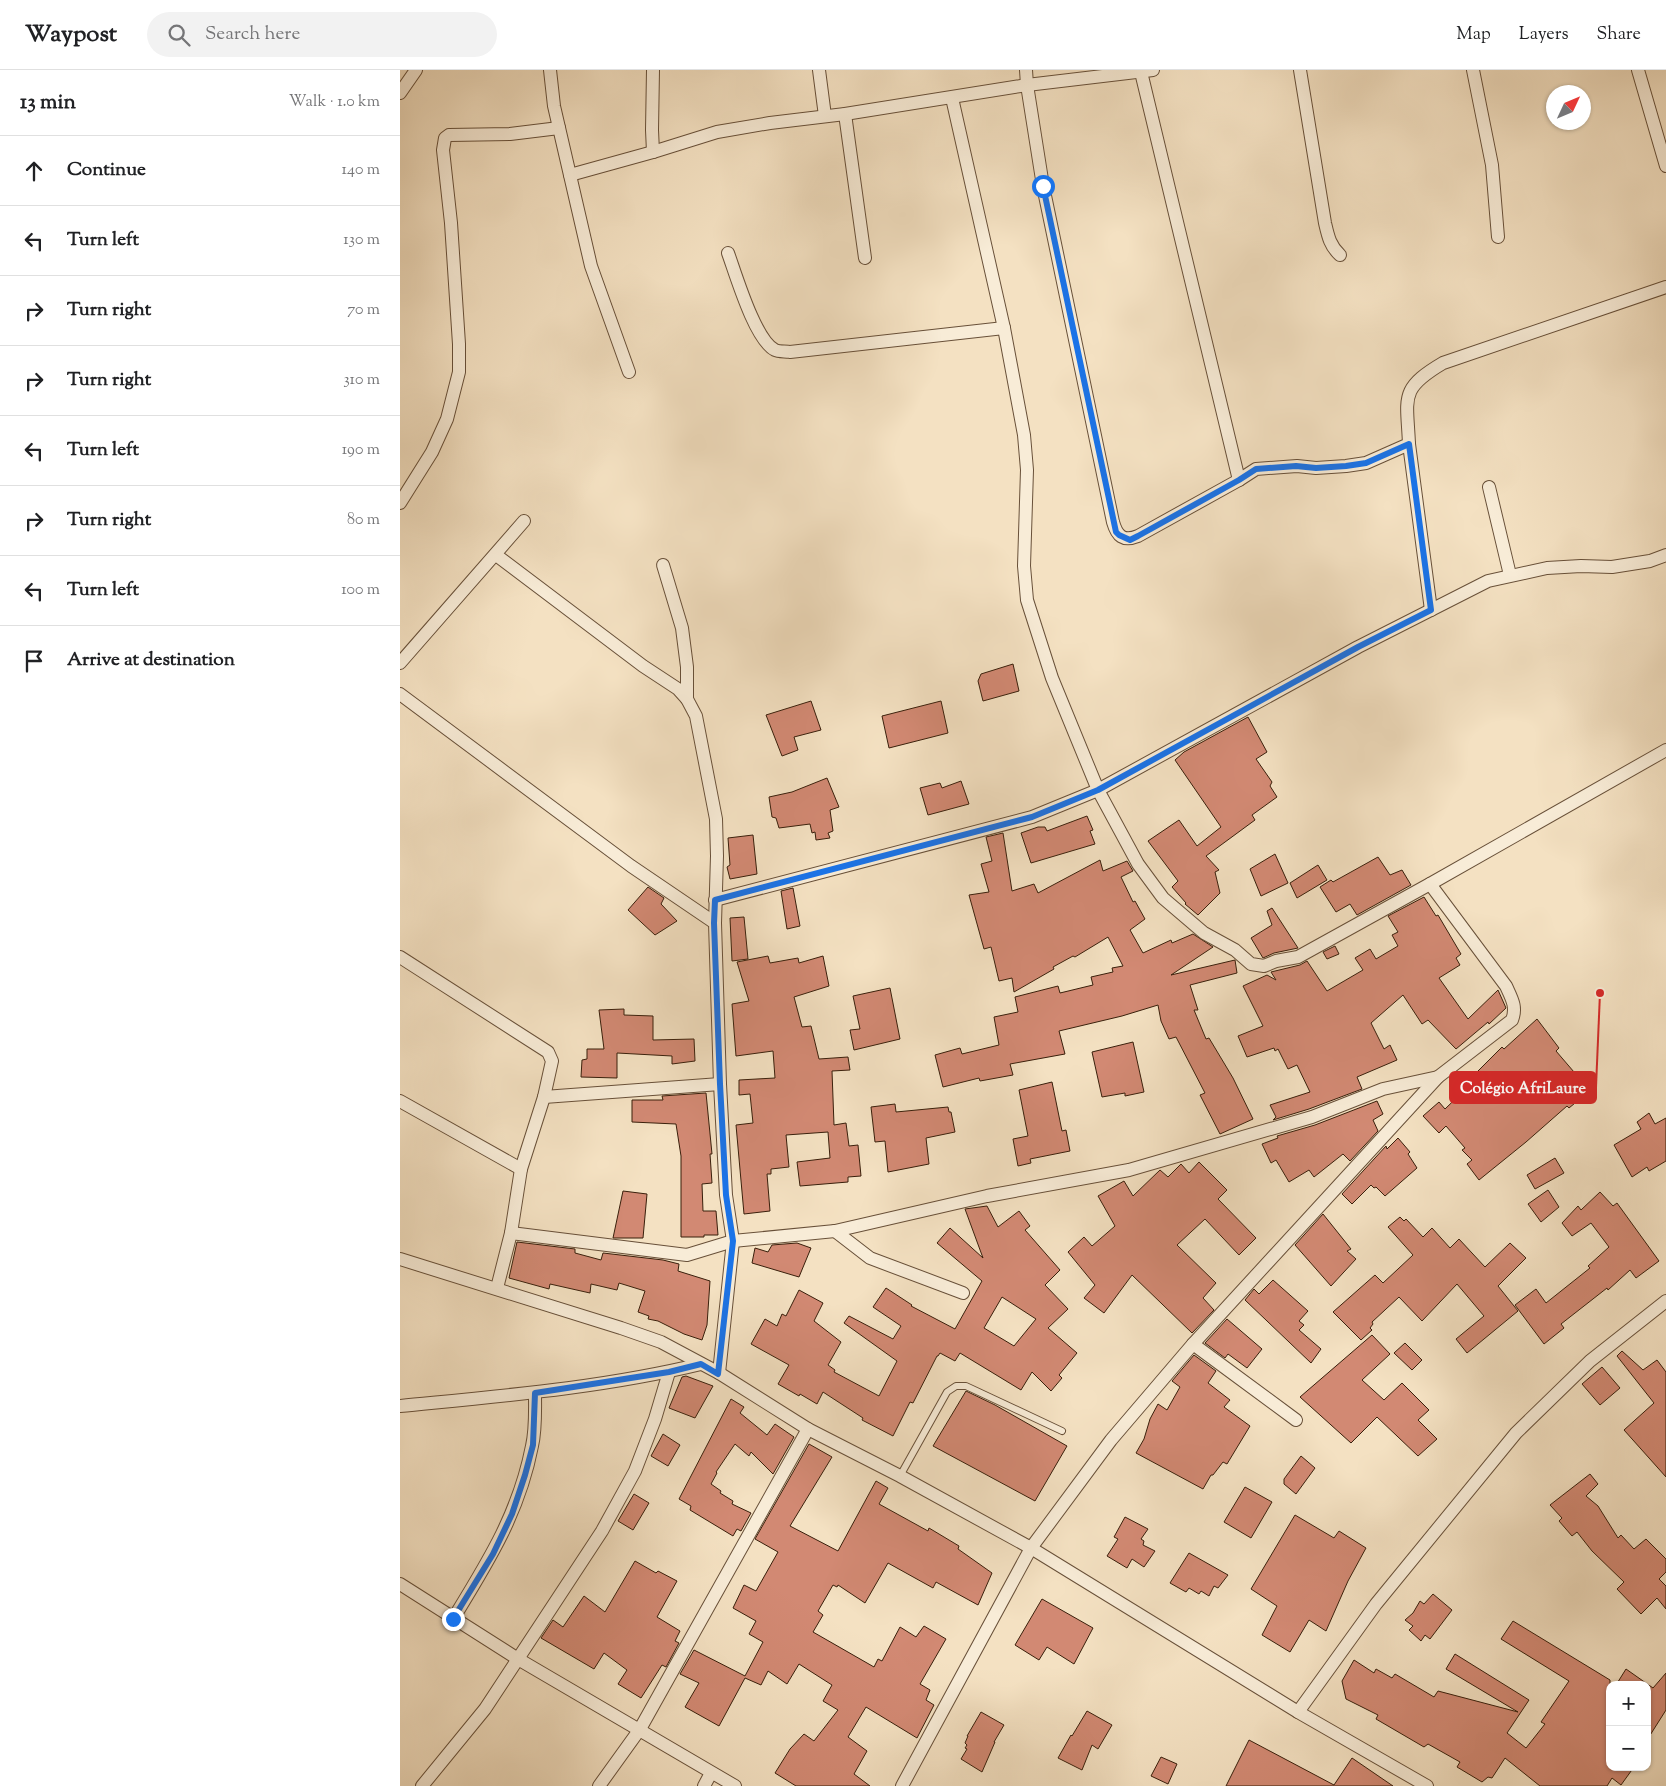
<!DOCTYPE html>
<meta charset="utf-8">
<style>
:root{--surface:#fff;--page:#f2f2f2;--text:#202124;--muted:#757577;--line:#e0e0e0}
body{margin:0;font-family:"Sorts Mill Goudy",serif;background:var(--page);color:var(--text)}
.controls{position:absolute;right:15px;bottom:15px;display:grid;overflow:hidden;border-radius:10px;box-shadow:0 1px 4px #0004}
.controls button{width:45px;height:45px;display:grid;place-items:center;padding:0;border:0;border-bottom:1px solid var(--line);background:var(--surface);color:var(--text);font:25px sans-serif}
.compass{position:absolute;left:1146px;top:15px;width:45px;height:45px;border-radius:50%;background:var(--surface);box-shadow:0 1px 4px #0004;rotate:46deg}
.stop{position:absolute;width:15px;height:15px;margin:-11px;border:4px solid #1a73e8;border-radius:50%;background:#fff}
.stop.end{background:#1a73e8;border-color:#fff;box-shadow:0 1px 5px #0008}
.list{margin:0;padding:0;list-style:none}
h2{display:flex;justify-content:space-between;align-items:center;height:65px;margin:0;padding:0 20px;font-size:21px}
h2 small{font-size:16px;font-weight:400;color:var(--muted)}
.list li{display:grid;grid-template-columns:32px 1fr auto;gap:15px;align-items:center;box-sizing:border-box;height:70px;padding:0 20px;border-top:1px solid var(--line)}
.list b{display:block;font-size:19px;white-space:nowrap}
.list em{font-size:16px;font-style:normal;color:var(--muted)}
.icon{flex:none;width:28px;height:28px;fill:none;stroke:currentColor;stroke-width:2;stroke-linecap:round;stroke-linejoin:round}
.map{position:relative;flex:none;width:1266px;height:1716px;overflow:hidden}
header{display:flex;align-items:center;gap:30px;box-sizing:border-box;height:70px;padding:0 25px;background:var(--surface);border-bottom:1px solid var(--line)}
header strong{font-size:24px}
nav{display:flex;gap:28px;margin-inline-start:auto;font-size:18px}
.search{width:350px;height:45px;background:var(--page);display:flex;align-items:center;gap:12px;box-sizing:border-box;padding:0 18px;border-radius:28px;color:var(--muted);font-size:19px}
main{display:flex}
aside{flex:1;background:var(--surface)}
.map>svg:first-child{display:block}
.building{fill:#d28973;stroke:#391f0b;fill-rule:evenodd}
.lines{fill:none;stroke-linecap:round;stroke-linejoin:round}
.lane-casing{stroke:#685039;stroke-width:8}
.street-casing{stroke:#685039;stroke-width:14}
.lane{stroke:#f8ecd7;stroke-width:6}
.street{stroke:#f8ecd7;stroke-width:12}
.route{stroke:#1a73e8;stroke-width:6}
.leader{fill:none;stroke:#d62828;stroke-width:2}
.callout-dot{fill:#d62828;stroke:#f8ecd7;stroke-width:2}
.callout{fill:#d62828;stroke:#d62828;stroke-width:2}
.callout-label{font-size:16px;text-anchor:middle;font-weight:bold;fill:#fff}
</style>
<header>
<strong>Waypost</strong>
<div class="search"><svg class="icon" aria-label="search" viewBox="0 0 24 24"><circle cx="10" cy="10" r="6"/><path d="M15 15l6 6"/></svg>Search here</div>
<nav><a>Map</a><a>Layers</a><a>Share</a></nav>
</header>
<main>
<aside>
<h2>13 min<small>Walk · 1.0 km</small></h2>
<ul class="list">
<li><svg class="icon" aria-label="ahead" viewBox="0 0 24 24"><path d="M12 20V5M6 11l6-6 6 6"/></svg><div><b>Continue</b></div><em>140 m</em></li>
<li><svg class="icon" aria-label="left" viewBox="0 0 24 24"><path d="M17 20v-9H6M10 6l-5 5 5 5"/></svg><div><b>Turn left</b></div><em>130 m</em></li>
<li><svg class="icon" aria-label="right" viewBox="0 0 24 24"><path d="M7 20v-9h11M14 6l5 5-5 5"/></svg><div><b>Turn right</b></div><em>70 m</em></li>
<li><svg class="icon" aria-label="right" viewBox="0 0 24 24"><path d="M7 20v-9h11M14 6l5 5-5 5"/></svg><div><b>Turn right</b></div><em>310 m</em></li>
<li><svg class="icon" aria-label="left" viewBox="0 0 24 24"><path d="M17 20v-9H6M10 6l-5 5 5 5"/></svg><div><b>Turn left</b></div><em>190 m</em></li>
<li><svg class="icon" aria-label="right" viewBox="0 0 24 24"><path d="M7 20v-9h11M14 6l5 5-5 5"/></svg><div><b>Turn right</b></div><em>80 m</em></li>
<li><svg class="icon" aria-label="left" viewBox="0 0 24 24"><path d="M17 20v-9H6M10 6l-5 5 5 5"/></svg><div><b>Turn left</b></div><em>100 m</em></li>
<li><svg class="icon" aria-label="arrive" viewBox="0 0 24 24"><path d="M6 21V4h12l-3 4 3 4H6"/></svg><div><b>Arrive at destination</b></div></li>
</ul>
</aside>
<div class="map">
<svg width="1266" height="1716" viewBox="0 0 1266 1716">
<rect width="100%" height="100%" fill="#f4e1c2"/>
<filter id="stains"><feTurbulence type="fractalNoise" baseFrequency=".004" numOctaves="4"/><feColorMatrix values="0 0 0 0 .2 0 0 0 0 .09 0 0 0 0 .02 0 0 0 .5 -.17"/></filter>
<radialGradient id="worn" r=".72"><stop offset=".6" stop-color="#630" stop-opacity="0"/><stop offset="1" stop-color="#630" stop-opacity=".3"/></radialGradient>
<g class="building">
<polygon points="613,594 619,621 583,631 578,611 581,604"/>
<polygon points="411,631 421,660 394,667 398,680 382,686 366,645"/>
<polygon points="541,631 548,663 489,678 482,646"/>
<polygon points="848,647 867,682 856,689 872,712 870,716 877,727 852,745 855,750 806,786 819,800 815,802 820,823 798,845 785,834 786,833 772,817 778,811 748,771 779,750 797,776 821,757 775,690 784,682"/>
<polygon points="427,708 439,737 430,740 433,761 428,763 430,768 416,770 415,762 412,763 410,754 379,758 376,748 372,747 369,727 392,722"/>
<polygon points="561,711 569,734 528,745 520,718 540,713 542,718"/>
<polygon points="687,746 693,760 690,761 695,774 631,793 621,763 638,757 645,757 647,761"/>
<polygon points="603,763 612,821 634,814 638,823 700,790 703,801 727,791 733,801 721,807 733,832 735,831 745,849 730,860 743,883 771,870 772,873 793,864 813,877 771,905 835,890 837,903 790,915 798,940 794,940 806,969 809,968 833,1008 853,1049 820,1064 800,1025 805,1023 776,967 769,969 761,951 758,935 722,946 659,961 665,984 610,994 613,1005 580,1011 579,1008 543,1017 535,985 560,978 562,984 599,975 594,947 618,942 615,927 658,916 660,923 693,915 691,907 713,902 712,898 723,896 708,867 675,887 673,886 653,897 654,899 614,922 612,908 599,911 591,877 584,879 569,825 589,822 581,794 592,791 586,767"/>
<polygon points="353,765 357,804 330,809 327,797 330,795 328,768"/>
<polygon points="875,784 888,813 861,826 850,799"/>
<polygon points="978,787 990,805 1002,800 1011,815 957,845 950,834 936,842 920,817 931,810 933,812"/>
<polygon points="918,795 927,810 897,828 890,813"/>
<polygon points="248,817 264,828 261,834 277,851 255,865 228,840"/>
<polygon points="393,818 400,856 387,859 381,821"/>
<polygon points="1024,827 1036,846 1038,845 1061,884 1056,888 1060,895 1039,908 1068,949 1098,920 1106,938 1089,954 1088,952 1056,979 1028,950 1022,954 1003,925 971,953 984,979 990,975 997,990 957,1007 962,1019 909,1039 873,1050 876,1047 870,1035 910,1022 897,995 888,999 878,979 875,981 874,978 847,987 838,966 863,956 843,916 867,905 876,910 871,902 900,895 907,891 927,921 963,900 955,888 970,879 976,889 998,876 992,865 998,862 988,846"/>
<polygon points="872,838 898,878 874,883 863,888 851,868 872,855 867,841"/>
<polygon points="344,847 348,889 332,891 330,848"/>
<polygon points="935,876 939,884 927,889 923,882"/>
<polygon points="368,886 370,893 398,888 399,893 423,886 429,916 394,927 402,957 411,956 419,989 448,987 450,1000 432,1001 434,1055 446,1053 449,1076 458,1075 461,1106 448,1107 448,1112 400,1116 397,1092 430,1088 428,1062 386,1065 389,1097 371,1099 371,1104 367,1104 370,1141 344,1144 336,1055 353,1053 350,1024 339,1025 339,1010 375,1008 373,981 336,986 332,934 349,931 337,892"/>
<polygon points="490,918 500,969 454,980 450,960 460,959 453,926"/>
<polygon points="224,939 224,945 253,946 253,970 294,969 295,991 272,994 272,986 217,983 217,1008 181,1007 182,990 187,989 187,979 204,979 199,940"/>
<polygon points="1137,949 1159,978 1156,981 1174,1002 1170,1006 1186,1024 1169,1038 1167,1036 1126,1072 1079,1110 1067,1094 1072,1090 1062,1080 1065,1078 1046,1056 1039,1063 1023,1046 1039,1032 1045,1039 1076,1009 1073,1006 1102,977 1104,979"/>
<polygon points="733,972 744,1022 725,1026 725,1023 702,1027 692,982"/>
<polygon points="652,1012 662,1061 666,1060 670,1081 630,1089 631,1093 618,1096 613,1069 628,1066 619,1020"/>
<polygon points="306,1023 312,1084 310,1084 312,1113 302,1114 303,1141 316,1141 318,1165 304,1165 304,1167 281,1167 281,1086 276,1054 232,1052 232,1030 263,1030 262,1026"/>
<polygon points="977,1031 983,1044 973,1050 978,1061 950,1091 943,1084 914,1107 909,1100 889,1112 876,1090 871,1093 862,1074 878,1068 877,1066 915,1055"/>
<polygon points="495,1034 496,1042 548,1037 549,1042 551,1042 555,1062 526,1068 529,1094 488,1102 485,1071 475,1072 471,1037"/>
<polygon points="1249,1043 1255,1054 1266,1048 1266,1091 1249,1101 1247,1097 1232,1107 1214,1075 1241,1059 1237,1052"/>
<polygon points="998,1068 1010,1082 1008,1084 1017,1098 985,1126 976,1117 974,1118 971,1115 952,1134 942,1124 986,1076 987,1079"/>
<polygon points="1155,1088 1164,1103 1135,1119 1127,1105"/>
<polygon points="799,1092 827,1120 818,1129 856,1168 839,1185 805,1149 777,1175 816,1213 803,1228 814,1240 792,1263 732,1205 704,1243 684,1228 695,1215 668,1182 684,1167 692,1176 715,1156 698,1126 724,1111 733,1126 760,1100 768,1107 781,1094 789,1103"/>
<polygon points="1148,1120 1159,1137 1141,1152 1128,1134"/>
<polygon points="223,1121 247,1124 243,1168 213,1168"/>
<polygon points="1200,1122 1213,1136 1217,1133 1259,1191 1236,1208 1230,1200 1208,1220 1207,1218 1161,1254 1164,1258 1144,1274 1115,1235 1136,1219 1146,1233 1190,1198 1188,1196 1209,1177 1191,1153 1172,1166 1162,1153 1178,1136 1181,1140"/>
<path d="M587 1136 598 1157 619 1141 630 1156 625 1160 660 1200 645 1215 668 1239 648 1258 677 1283 659 1305 662 1308 651 1321 632 1302 621 1320 560 1283 555 1291 540 1283 538 1286H537L513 1333 510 1332 493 1366 462 1350 463 1348 423 1322 417 1334 400 1324 399 1326 378 1314 389 1295 351 1274 365 1249 377 1256 382 1244 386 1246 399 1220 423 1233 414 1251 441 1272 428 1295 435 1300 434 1302 479 1326 497 1291 444 1253 449 1246 493 1269 501 1256 473 1237 486 1218 512 1235 511 1236 555 1259 582 1211 537 1173 550 1158 583 1188 565 1139ZM602 1227 636 1249 614 1276 584 1258Z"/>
<polygon points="923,1144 951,1179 947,1181 956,1189 931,1216 895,1175"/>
<polygon points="1000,1147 1004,1151 1006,1149 1023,1167 1032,1158 1050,1178 1059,1169 1085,1197 1110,1173 1126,1188 1098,1216 1118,1241 1067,1283 1056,1269 1084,1246 1057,1214 1022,1251 999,1227 972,1252 973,1254 970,1258 972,1260 961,1270 933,1242 975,1205 983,1213 1013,1185 988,1157"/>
<polygon points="117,1172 175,1179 175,1183 201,1190 203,1183 263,1190 279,1194 278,1201 310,1211 307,1255 302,1270 284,1264 258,1251 248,1249 249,1246 238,1242 245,1221 219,1213 217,1220 191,1214 190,1223 150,1214 149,1219 109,1208"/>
<polygon points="397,1173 411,1178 399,1207 352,1193 355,1178 368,1182 372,1175"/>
<polygon points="873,1210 908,1241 899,1251 904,1255 899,1260 921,1279 911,1293 845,1230 854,1219 859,1224"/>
<polygon points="827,1249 862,1279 847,1298 828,1284 825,1288 805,1273"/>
<polygon points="972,1265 990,1284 962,1310 984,1330 1002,1313 1029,1340 1018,1350 1037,1369 1018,1386 977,1347 951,1373 900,1327"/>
<polygon points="1005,1273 1022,1290 1012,1300 994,1283"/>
<polygon points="1222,1281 1243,1300 1257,1290 1266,1302 1266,1407 1224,1360 1254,1333 1217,1286"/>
<polygon points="794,1285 816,1301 808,1313 830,1330 824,1337 850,1356 827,1394 823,1392 813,1405 811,1405 803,1419 736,1383 744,1369 750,1349 758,1334 767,1340 780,1317 772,1311"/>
<polygon points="1202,1297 1220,1318 1200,1335 1182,1314"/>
<polygon points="286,1306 313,1316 295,1348 269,1338 282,1307"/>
<polygon points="566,1321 595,1335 667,1376 635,1431 533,1376"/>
<polygon points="331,1329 344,1337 340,1343 367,1365 375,1354 394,1367 373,1404 351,1382 349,1386 335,1374 316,1402 317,1403 311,1414 321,1421 320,1423 333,1431 332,1434 351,1443 341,1461 337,1459 333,1466 290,1440 291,1436 279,1429"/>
<polygon points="263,1364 280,1375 268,1396 251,1386"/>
<polygon points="409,1374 432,1387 390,1456 438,1481 476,1411 488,1418 479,1434 528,1461 529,1458 559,1476 558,1479 592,1503 578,1535 536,1512 533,1518 488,1493 465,1533 438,1515 437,1517 433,1515 418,1541 423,1545 413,1562 474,1597 478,1589 482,1591 500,1557 516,1567 524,1556 546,1569 520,1614 530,1620 526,1630 534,1635 517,1668 466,1637 448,1667 467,1681 454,1704 470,1716 396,1716 375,1703 390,1679 404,1664 414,1671 438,1640 423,1631 432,1615 399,1594 387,1614 368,1601 361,1615 345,1608 319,1656 285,1637 299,1613 280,1604 294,1580 345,1606 363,1572 349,1564 356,1551 333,1538 344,1515 356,1521 378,1482 355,1469"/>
<polygon points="901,1386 915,1398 896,1424 884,1414 884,1409"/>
<polygon points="1190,1404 1198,1414 1186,1426 1198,1436 1218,1468 1221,1465 1234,1479 1246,1469 1266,1489 1266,1502 1259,1509 1266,1516 1266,1539 1257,1528 1241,1544 1217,1519 1224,1512 1192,1481 1177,1462 1172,1466 1159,1451 1162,1448 1150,1435"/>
<polygon points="845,1417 872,1432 851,1468 824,1452"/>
<polygon points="234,1424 249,1433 233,1460 218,1451"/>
<polygon points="895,1445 934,1468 939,1461 966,1478 948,1511 926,1561 909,1550 890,1582 862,1565 877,1536 851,1519"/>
<polygon points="725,1447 748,1459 741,1469 744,1471 743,1475 755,1481 744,1497 732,1489 727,1498 707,1486 718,1469 714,1467"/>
<polygon points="789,1483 828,1505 818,1518 814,1516 809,1526 801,1521 799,1524 789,1518 786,1522 770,1513"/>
<polygon points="235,1491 256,1503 258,1501 277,1511 257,1547 280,1561 275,1571 279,1573 266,1597 262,1595 241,1628 218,1614 227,1600 204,1583 194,1599 141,1568 153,1550 163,1557 184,1526 205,1542"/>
<polygon points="1033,1524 1052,1540 1030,1569 1025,1565 1021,1571 1009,1560 1013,1556 1005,1550 1013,1543 1020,1531 1024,1534"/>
<polygon points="642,1529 693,1558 674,1594 647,1577 639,1590 615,1575"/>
<polygon points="1113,1551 1210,1610 1210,1697 1234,1697 1221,1715 1212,1708 1207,1716 1140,1716 1105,1688 1092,1708 1088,1707 1082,1712 1057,1697 1060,1692 1028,1674 1024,1677 976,1649 978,1645 946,1629 942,1611 954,1590 974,1603 976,1599 992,1608 995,1604 1034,1627 1038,1621 1118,1642 1046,1599 1055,1584 1129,1630 1107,1663 1126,1678 1145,1654 1141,1652 1169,1611 1101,1569"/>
<polygon points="1226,1599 1253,1618 1266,1603 1266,1640 1247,1670 1247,1615 1216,1615"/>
<polygon points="687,1641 712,1655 698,1679 692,1675 682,1700 658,1688 671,1665 672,1666"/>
<polygon points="581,1642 604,1655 594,1672 595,1672 582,1702 561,1689 567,1679 565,1678 567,1675 565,1673 568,1666 567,1666"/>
<polygon points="849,1670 934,1715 952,1688 993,1716 826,1716"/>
<polygon points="761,1687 777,1694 768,1714 751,1706"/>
</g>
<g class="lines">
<defs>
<polyline id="lane" points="500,1406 547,1322 556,1316 566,1316 662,1361"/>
<g id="street">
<polyline points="150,0 154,36 191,196 229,302"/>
<polyline points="253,0 252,60 253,82"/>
<polyline points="419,0 425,46"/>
<path d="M626 0 627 15 643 116 713 452C717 466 723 472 738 466L839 410 856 399 897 396 916 398 946 396 966 393 1009 374C1007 327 999 319 1043 293L1266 217"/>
<path d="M900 0 925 153C928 166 930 176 940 185"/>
<polyline points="1073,0 1092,95 1098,167"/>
<polyline points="1238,0 1266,96"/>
<polyline points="741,2 839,410"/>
<polyline points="0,23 16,0"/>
<polyline points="552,28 604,258 624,365 627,400 624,496 627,530 652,608 698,720 738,794 763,828 804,863 835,880 851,894 864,896 876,891 898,887 1030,814 1266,680"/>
<polyline points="445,44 465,188"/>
<polyline points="170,105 253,82 317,62 370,53 445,44 627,15 753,0"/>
<path d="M328 183C336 205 355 270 375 280 379 282 386 281 390 282L604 258"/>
<polyline points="1009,374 1031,540"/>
<polyline points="1089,417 1110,505"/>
<polyline points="0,433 32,382 47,349 59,302 59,274 51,153 43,80 45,68 49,65 110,64 159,58"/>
<polyline points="96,485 243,596 278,619 287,629 296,646 316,749 317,786 315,853"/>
<polyline points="263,495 282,558 287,597 287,629"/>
<polyline points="0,593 124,451"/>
<polyline points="0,624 231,796 315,853 320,1014 326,1125 333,1171 319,1303"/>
<polyline points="315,830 632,747 698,720 958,577 1088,511 1147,498 1181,496 1212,497 1250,491 1266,485"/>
<polyline points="0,887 148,982 152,991 144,1027 121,1099 111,1163 97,1218"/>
<polyline points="144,1027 320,1014"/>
<polyline points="0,1031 121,1099"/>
<polyline points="435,1161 470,1188 563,1223"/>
<polyline points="111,1163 287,1185 333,1171 435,1161 587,1126 729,1100 912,1047 983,1019 1038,1007"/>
<polyline points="0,1189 221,1258 261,1272 319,1303 408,1359 500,1406 631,1478 898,1642 1027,1716"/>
<polyline points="793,1274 896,1350"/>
<path d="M0 1336C101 1326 202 1318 301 1294"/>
<polyline points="0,1514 118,1589 335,1716"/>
<path d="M53 1549C88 1492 119 1443 132 1376 136 1359 135 1341 135 1323"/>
<polyline points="898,1642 976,1534 1116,1363 1190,1291 1266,1231"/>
<polyline points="22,1716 85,1639 202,1461 235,1401 255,1349 269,1302"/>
<polyline points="199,1716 240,1659 408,1359"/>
<polyline points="304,1716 311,1703"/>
<path d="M502 1716 631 1478 711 1370 793 1274 1038 1007 1112 950C1117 937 1112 929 1106 916L1030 814"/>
</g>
</defs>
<use href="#lane" class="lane-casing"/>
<use href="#street" class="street-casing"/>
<use href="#lane" class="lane"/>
<use href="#street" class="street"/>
</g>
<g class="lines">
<polyline class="route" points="53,1549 93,1484 112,1444 125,1405 133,1375 135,1323 269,1302 301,1294 318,1304 333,1171 326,1125 320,1014 314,853 315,830 632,747 698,720 958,577 1031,540 1009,374 966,393 946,396 916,398 896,396 856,399 839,410 738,466 730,470 719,465 716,462 643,116"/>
</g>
<path class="leader" d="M1200 923L1196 1017"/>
<circle class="callout-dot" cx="1200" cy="923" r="5"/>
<rect class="callout" x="1050" y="1002" width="146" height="31" rx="5"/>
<g class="callout-label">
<text x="1123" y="1023">Colégio AfriLaure</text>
</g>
<rect width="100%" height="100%" filter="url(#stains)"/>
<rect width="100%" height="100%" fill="url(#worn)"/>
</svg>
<div class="controls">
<button>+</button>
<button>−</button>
</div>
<svg class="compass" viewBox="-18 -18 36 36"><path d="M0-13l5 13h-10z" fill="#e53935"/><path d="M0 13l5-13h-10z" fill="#757577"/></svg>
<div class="stop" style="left:643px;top:116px"></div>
<div class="stop end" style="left:53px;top:1549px"></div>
</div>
</main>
